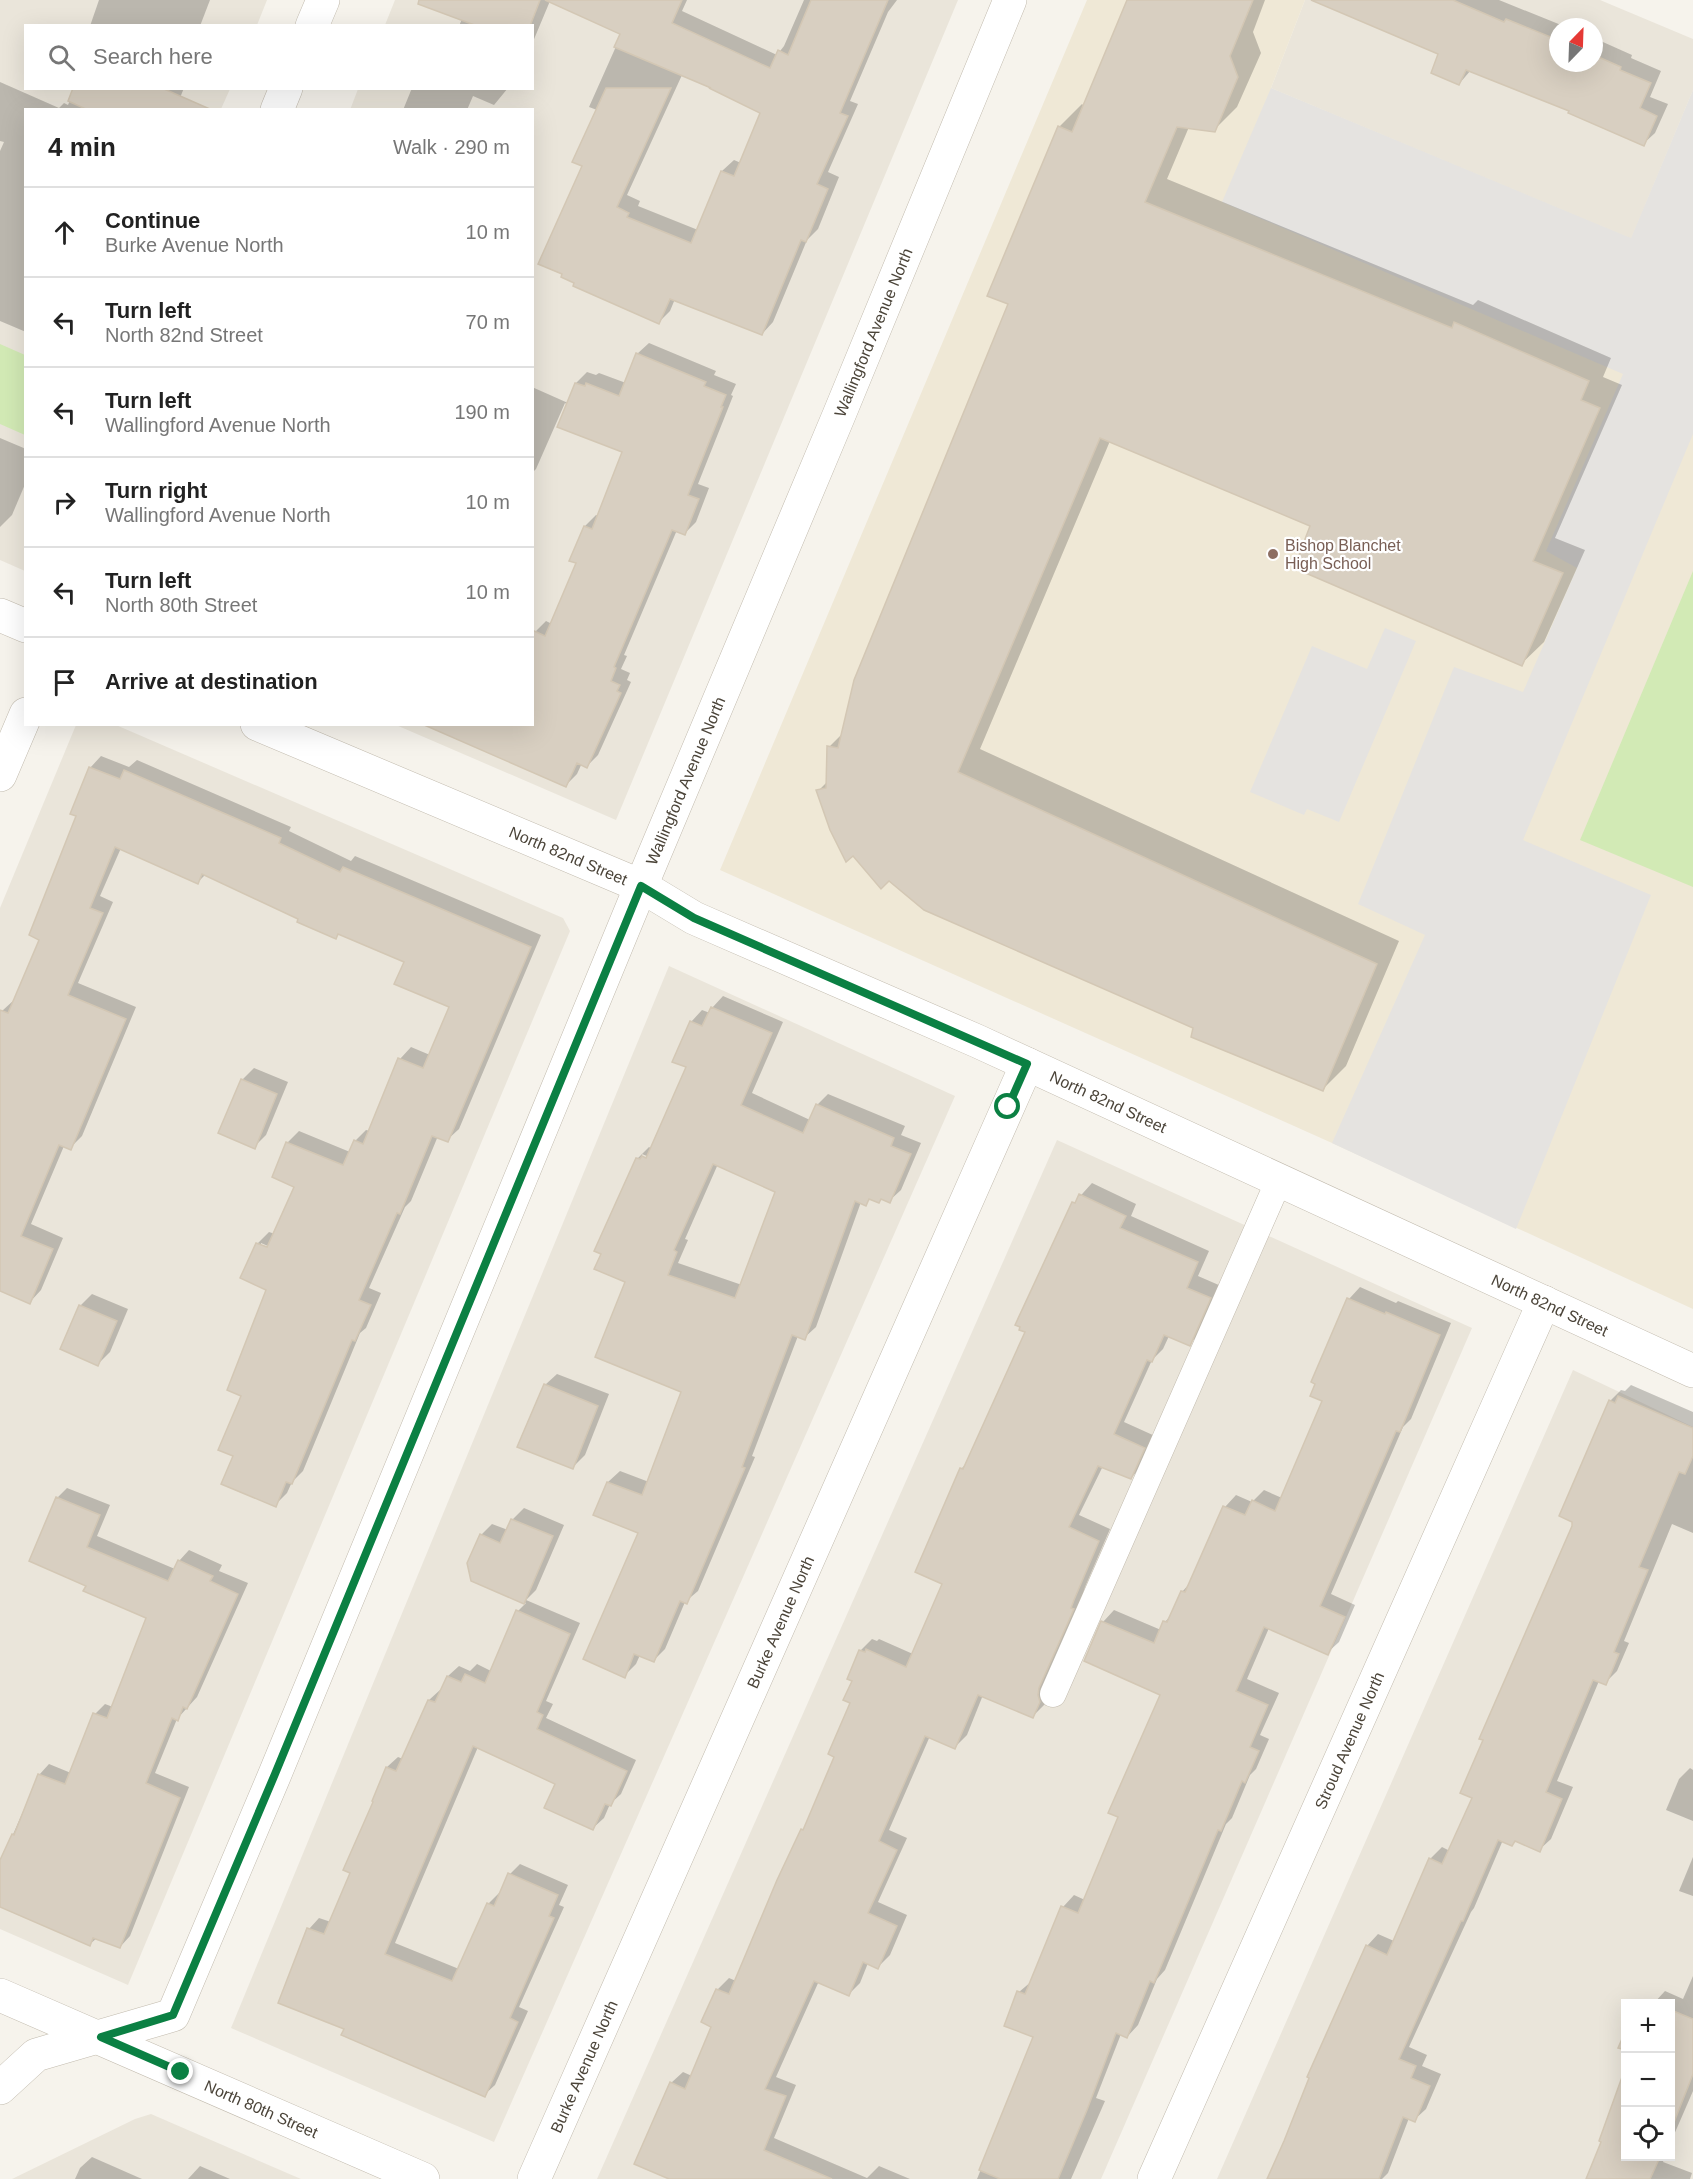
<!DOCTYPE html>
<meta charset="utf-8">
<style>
:root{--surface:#fff;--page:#f6f6f6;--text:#222;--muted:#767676;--line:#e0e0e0}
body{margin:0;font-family:Helvetica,sans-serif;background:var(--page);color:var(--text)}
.controls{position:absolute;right:18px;bottom:18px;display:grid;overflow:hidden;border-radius:0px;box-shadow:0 6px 24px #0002}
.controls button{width:54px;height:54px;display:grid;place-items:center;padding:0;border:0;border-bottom:2px solid var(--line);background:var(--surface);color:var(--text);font:30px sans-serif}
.compass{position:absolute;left:1549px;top:18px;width:54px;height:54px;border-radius:50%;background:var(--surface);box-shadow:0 6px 24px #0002;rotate:23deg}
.stop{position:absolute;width:18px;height:18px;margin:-14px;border:4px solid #0b8043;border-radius:50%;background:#fff}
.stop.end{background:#0b8043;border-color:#fff;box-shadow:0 2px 6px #0008}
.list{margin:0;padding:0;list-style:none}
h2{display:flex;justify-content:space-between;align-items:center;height:78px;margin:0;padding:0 24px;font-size:26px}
h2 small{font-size:20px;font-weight:400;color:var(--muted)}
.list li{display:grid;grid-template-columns:39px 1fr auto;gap:18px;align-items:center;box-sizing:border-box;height:90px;padding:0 24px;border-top:2px solid var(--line)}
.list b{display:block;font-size:22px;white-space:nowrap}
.list p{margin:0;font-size:20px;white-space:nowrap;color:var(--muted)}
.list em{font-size:20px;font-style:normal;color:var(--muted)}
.icon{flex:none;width:33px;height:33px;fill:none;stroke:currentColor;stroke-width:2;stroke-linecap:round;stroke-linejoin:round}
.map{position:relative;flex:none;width:1693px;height:2179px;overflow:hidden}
.search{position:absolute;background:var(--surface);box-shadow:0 6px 24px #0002;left:24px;top:24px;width:510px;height:66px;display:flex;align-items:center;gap:15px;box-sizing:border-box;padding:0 21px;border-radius:0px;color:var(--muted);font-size:22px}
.panel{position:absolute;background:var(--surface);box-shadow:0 6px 24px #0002;left:24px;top:108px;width:510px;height:618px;border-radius:0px}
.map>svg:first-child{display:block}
.residential{fill:#eae5da;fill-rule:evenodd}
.education{fill:#efe8d6}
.green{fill:#d2eab5}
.parking{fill:#e5e3e0}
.shadow{fill:#0003;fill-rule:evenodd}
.building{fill:#d8cfc1;stroke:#d3c7b4;stroke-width:1.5;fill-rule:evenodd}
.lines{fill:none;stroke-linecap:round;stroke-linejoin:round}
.service-casing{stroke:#c2bbae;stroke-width:27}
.minor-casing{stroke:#c2bbae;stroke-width:34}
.tertiary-casing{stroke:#c2bbae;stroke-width:34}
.service{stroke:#fff;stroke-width:26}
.minor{stroke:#fff;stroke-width:33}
.tertiary{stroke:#fff;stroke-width:33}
.route{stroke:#0b8043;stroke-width:8}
.education-dot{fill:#8d6e63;stroke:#fff;stroke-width:2}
.labels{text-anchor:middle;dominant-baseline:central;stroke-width:4.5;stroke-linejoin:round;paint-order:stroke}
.street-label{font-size:16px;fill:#4b4439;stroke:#fff}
.education-label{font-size:16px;fill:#785e54;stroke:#fff;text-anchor:start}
</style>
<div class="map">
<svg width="1693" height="2179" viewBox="0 0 1693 2179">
<rect width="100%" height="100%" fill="#f6f3ec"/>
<g class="residential">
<polygon points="0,0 267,0 257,25 26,26 26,88 230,89 221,109 26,110 25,571 0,560"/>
<polygon points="395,0 958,0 616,820 396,725 532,724 532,110 350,110 358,89 532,88 532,26 385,25"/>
<path d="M1305 0H1600L1693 39V90L1631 239 1271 88ZM1558 27H1594V63H1558Z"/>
<polygon points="76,725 116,725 563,918 570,931 128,1985 0,1929 0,908"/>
<polygon points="669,966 955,1096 494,2142 231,2028"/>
<polygon points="1057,1140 1472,1328 1101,2179 597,2179"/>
<path d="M1573 1370 1693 1427V2179H1217ZM1626 2004H1670V2156H1626Z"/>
<polygon points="151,2114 301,2179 12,2179 135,2119"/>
</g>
<polygon class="education" points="1087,0 1305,0 1271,88 1631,238 1693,90 1693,1309 1332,1143 720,870"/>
<g class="green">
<polygon points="0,344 25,355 25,435 0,424"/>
<polygon points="1693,571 1693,887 1580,840"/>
</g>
<g class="parking">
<polygon points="1271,88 1631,238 1693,90 1693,434 1523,840 1651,895 1516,1229 1332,1143 1425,935 1358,904 1454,667 1523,692 1577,568 1546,551 1623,374 1222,202"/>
<polygon points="1385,628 1416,641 1339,822 1307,809 1304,815 1250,792 1312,646 1367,669"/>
</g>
<g class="shadow">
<polygon points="99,0 210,0 200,26 90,26"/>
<path d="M470 0H687L682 11 777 55 784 46 804 0H897L888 12 850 101 858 104 828 172 839 177 818 229 807 240 773 322 762 334 675 299 670 311 659 322 584 165 597 110 589 107 622 33 550 1 532 44V26H459ZM682 75 762 112 741 163 734 160 722 171 698 230 638 206 640 201 627 195Z"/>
<polygon points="1128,0 1265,0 1253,32 1261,53 1237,107 1214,130 1189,127 1167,179 1473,305 1478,300 1611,358 1603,377 1622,385 1555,538 1585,550 1544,642 1521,664 1312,525 1110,441 980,749 1399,941 1346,1066 1323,1089 1195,1028 818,791 828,781 829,747 844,732 1010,303 1059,127 1082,104 1084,106"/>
<polygon points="1313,0 1499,0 1566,27 1558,27 1558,63 1594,63 1594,38 1632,55 1631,58 1661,71 1650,97 1668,104 1655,133 1643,144 1571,110 1471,70 1459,84 1439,53"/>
<polygon points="0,82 59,108 64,103 68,105 75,88 184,88 175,110 26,110 26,332 0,321 0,151 4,142 0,141"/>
<polygon points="412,88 508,88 494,105 473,96 467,110 403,110"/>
<polygon points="649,343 716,371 714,375 736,384 731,395 733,396 698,484 709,488 696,522 685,533 677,530 624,655 627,656 621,669 630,673 627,680 631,682 598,755 587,766 582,763 577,774 566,785 532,724 535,632 546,621 552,624 578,563 571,560 585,526 596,515 599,516 624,452 565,403 536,469 532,473 532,387 568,403 576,383 587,372 596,375 599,373 626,383 637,354"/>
<polygon points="0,438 26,449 26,482 12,515 0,527"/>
<path d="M101 756 129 767 137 760 291 827 289 831 351 861 355 856 541 935 459 1129 447 1140 438 1136 411 1201 405 1207 369 1288 381 1293 366 1328 360 1333 303 1471 292 1482 287 1493 275 1505 235 1456 243 1395 268 1289 242 1278 258 1243 269 1232 275 1234 296 1186 274 1177 288 1142 299 1131 350 1152 355 1141 366 1130 370 1131 400 1059 411 1047 430 1055 451 1007 406 961 340 933 335 938 300 919 206 874 198 882 121 848 100 896 113 902 78 983 136 1007 82 1136 70 1148 64 1146 31 1224 63 1238 41 1290 30 1302 0 1290V1017L2 1011 14 1000 41 939 90 768ZM261 1243 275 1249 261 1246Z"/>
<path d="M723 996 783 1022 752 1093 810 1120 817 1105 828 1094 905 1126 901 1135 921 1143 901 1190 889 1201 882 1198 879 1201 871 1198 865 1204 861 1202 816 1327 804 1338 798 1336 752 1456 755 1457 698 1591 685 1602 665 1649 653 1661 640 1655 636 1664 624 1676 640 1533 595 1515 608 1482 620 1471 649 1482 683 1391 627 1281 637 1159 649 1147 652 1149 688 1067 691 1022 702 1010 710 1013 712 1008ZM642 1154 654 1159 642 1157ZM718 1164 776 1191 742 1285 678 1263 688 1240 685 1239Z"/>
<polygon points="254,1068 288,1082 266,1135 254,1147 242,1080"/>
<polygon points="1092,1183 1136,1204 1131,1216 1209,1251 1198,1276 1221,1286 1201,1333 1189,1344 1169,1336 1163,1349 1152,1360 1124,1422 1155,1436 1142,1466 1131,1478 1103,1466 1079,1515 1110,1529 1085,1587 1082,1597 1084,1598 1044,1705 1033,1716 983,1695 967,1735 955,1747 930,1736 889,1830 907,1838 878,1902 907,1915 890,1955 878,1967 868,1963 860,1983 849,1994 819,1981 776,2077 796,2085 774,2138 867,2178 879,2166 910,2179 674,2179 671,2083 683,2072 692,2076 713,2026 717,1990 729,1978 736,1981 802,1830 806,1826 836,1756 852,1702 854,1680 860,1651 872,1639 877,1641 879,1639 913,1654 944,1583 961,1469 968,1462 1027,1331 1074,1203"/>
<polygon points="1360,1287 1396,1303 1398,1301 1451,1323 1411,1419 1403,1427 1331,1594 1355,1605 1339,1642 1327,1653 1269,1628 1247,1679 1279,1693 1260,1735 1269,1739 1256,1769 1250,1775 1232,1818 1226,1824 1165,1970 1157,1979 1138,2025 1127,2037 1121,2034 1096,2098 1105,2101 1071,2179 977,2179 1035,2036 1019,1992 1032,1981 1063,1907 1074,1895 1085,1900 1120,1817 1162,1694 1103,1622 1114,1610 1161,1630 1165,1622 1172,1614 1182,1592 1190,1583 1225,1507 1236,1495 1252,1502 1264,1490 1282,1498 1324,1400 1349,1299"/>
<polygon points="92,1294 128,1309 110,1352 98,1364 80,1306"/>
<polygon points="557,1374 609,1394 585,1455 573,1467 545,1385"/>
<polygon points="1631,1385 1693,1412 1693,1533 1672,1524 1624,1641 1629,1643 1617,1671 1605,1683 1599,1681 1557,1781 1573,1787 1551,1839 1539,1850 1516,1840 1512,1844 1503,1840 1474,1908 1471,1912 1409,2047 1427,2055 1422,2066 1441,2074 1426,2109 1414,2120 1409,2118 1388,2173 1382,2179 1269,2179 1367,1946 1378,1934 1394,1941 1430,1859 1442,1847 1450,1851 1474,1797 1573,1526 1610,1401 1621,1390 1625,1391"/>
<polygon points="67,1488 110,1505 97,1536 175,1569 179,1561 189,1550 222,1565 219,1571 248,1583 197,1697 177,1719 155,1773 189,1787 130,1936 120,1947 97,1938 90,1944 0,1906 0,1864 39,1775 49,1764 71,1773 95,1714 105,1704 113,1707 148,1617 88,1585 57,1498"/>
<polygon points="524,1508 564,1525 536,1590 526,1600 580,1623 546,1701 553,1704 546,1718 636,1760 621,1794 610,1804 604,1818 593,1828 557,1783 478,1747 395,1943 459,1969 488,1904 499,1893 501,1894 510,1874 520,1864 568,1885 559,1905 564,1907 519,2007 528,2011 495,2085 484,2095 346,2028 309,1929 319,1918 331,1922 352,1872 375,1801 374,1800 387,1767 398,1757 403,1759 429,1700 440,1690 442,1690 448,1676 459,1666 470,1671 477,1664 491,1671 518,1611 526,1603 472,1580 481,1535 492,1524 508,1530 512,1520"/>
<polygon points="1690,1768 1693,1770 1693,1821 1666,1810 1679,1779"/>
<polygon points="1693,1857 1693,1896 1679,1891"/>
<polygon points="1693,1976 1693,2091 1670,2144 1670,2004 1653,2004 1665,1991 1683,1999"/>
<polygon points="1626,2156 1665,2156 1663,2162 1692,2173 1690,2179 1588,2179"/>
<polygon points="92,2157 142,2179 75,2179 80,2168"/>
<polygon points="200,2166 230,2179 188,2179"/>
</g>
<g class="building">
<polygon points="419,0 540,0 530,26 477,26 418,4"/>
<polygon points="545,0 682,0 672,23 770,68 778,50 788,55 811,0 888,0 840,113 848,116 817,184 828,189 806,242 801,240 762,335 670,299 659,324 573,286 574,283 561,277 562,274 538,264 582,166 572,162 606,88 671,88 617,207 629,213 627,217 691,243 721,171 734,176 760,113 709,88 711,88 614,47 620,34"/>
<polygon points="1127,0 1253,0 1230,56 1238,77 1215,132 1177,127 1145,202 1452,328 1454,322 1589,381 1581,400 1600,408 1533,561 1563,573 1522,666 1294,568 1310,526 1100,438 958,772 1377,964 1323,1091 1191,1037 1193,1028 924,910 889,881 881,889 853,856 846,862 830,830 816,790 826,788 827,746 838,748 854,680 1008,304 987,296 1058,126 1072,132"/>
<polygon points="1311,0 1453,0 1504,22 1506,19 1558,40 1558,63 1594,63 1594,55 1621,67 1620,70 1651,83 1640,108 1657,116 1644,146 1568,113 1569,111 1466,70 1459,85 1431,73 1438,54"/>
<polygon points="73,88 162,88 212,110 88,110 68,101"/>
<polygon points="636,353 706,382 704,386 726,395 721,407 723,407 688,495 699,499 685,535 672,530 614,667 616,668 611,681 620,685 617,691 621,693 587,768 577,763 566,787 422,724 532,724 532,630 545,636 576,563 569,561 584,526 592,529 622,452 557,427 575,383 585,386 586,383 619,396"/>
<polygon points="89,767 120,779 124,770 281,838 279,843 340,872 343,867 531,947 448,1142 432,1136 400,1214 397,1213 359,1300 371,1305 355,1341 352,1340 292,1484 286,1482 276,1507 221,1484 233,1456 218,1450 241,1396 227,1390 266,1290 240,1278 256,1243 267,1247 294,1187 272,1177 286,1142 343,1165 354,1140 363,1144 398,1058 423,1068 449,1007 394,984 404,962 338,934 336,939 297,922 298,919 202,874 198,884 115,847 90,908 103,913 68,995 126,1019 71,1150 59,1145 21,1236 53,1249 30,1304 0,1291 0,1010 8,1013 39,940 29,935 76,816 70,814"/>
<path d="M711 1007 772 1033 741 1105 803 1133 816 1104 894 1138 891 1146 911 1154 890 1203 881 1199 879 1203 869 1199 866 1206 855 1201 805 1340 792 1335 742 1467 745 1468 687 1604 680 1601 654 1662 634 1654 625 1678 583 1659 638 1533 593 1515 607 1482 642 1495 681 1392 595 1357 625 1282 594 1269 601 1254 594 1251 636 1158 640 1159 642 1156 646 1158 686 1067 672 1062 690 1021 702 1026ZM713 1164 775 1192 735 1298 668 1275 677 1252 674 1250Z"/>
<polygon points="241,1079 277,1094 255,1149 218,1133"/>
<polygon points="1079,1194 1126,1216 1120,1228 1198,1262 1187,1288 1211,1298 1190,1346 1164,1335 1152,1362 1147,1360 1114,1434 1145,1448 1131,1479 1098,1466 1069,1527 1099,1541 1074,1600 1071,1608 1074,1609 1039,1688 1038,1695 1040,1702 1033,1718 978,1695 955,1749 925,1736 879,1841 897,1850 868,1913 897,1926 878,1969 863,1962 849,1996 814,1981 765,2089 786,2096 764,2150 832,2179 669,2179 634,2164 670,2082 685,2089 711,2027 701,2022 716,1989 729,1994 777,1880 801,1829 803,1830 834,1757 828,1754 850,1703 843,1700 852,1681 847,1679 859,1650 865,1652 866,1649 906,1667 942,1584 915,1572 960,1468 963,1469 1025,1332 1019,1330 1020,1327 1015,1325 1072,1202 1075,1203"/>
<polygon points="1347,1298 1385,1314 1386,1312 1440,1335 1400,1432 1396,1431 1320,1606 1345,1617 1328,1655 1264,1627 1236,1691 1268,1705 1250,1747 1259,1751 1245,1783 1242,1781 1221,1831 1218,1830 1154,1983 1150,1981 1127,2038 1116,2033 1087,2110 1058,2179 1000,2179 979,2170 1033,2037 1004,2026 1017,1991 1025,1994 1061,1906 1078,1913 1118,1817 1108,1813 1160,1695 1084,1661 1101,1621 1154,1643 1163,1621 1167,1622 1181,1591 1185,1592 1223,1506 1245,1515 1252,1500 1275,1511 1322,1401 1310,1396 1315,1384 1311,1382"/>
<polygon points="79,1305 117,1321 98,1366 60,1349"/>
<polygon points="544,1384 598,1406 573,1469 517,1447"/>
<polygon points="1618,1396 1693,1428 1693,1456 1685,1474 1679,1472 1639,1567 1648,1570 1614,1652 1619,1654 1606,1685 1593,1680 1546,1792 1562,1799 1540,1852 1515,1841 1512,1846 1498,1840 1463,1921 1461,1921 1399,2059 1416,2066 1411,2078 1430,2086 1415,2122 1403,2117 1379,2179 1267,2179 1284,2141 1309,2078 1307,2077 1366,1945 1387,1955 1429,1858 1442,1864 1472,1798 1460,1793 1483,1740 1479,1739 1572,1526 1572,1522 1559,1516 1609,1400 1615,1403"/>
<polygon points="56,1497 100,1515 87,1547 168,1581 178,1560 213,1576 210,1581 238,1594 187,1709 183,1707 178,1721 172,1718 146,1783 180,1798 120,1948 93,1938 90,1946 0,1907 0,1860 12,1834 14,1835 38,1774 65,1784 93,1713 107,1718 146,1618 83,1591 86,1586 29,1561"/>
<polygon points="511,1519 553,1536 524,1604 471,1581 467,1563 480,1534 500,1543"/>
<polygon points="516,1610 570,1634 537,1712 543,1715 537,1729 627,1771 611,1806 605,1804 593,1830 544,1808 555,1784 473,1746 385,1954 452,1981 487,1903 494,1906 508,1873 558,1895 549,1916 554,1918 510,2018 518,2022 485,2097 341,2035 344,2029 278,2003 307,1928 324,1934 350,1873 343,1870 373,1802 372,1801 386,1767 396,1771 428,1700 435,1702 447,1676 461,1682 465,1674 485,1683"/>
<polygon points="1671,2010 1693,2019 1693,2074 1671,2130"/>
<polygon points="1626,2030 1626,2050 1618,2048"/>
<polygon points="1626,2066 1626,2157 1660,2157 1650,2179 1586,2179 1601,2142 1599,2141"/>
</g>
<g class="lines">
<defs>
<polyline id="service" points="1053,1694 1279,1180"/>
<g id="minor">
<polyline points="312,26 323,0"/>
<polyline points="277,110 286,88"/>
<polyline points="0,615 26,626"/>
<path id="s1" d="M257 724 641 886 694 918 977 1041 1693 1371"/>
<polyline points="0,775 26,714"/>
<path id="s2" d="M534 2179 1027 1064"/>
<path id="s3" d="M1154 2179 1544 1302"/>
</g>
<g id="tertiary">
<path id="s4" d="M0 1995 423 2179"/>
<path id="s5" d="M0 2088 36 2055 173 2015 275 1774 641 886 839 415 1010 0"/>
</g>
</defs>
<use href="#service" class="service-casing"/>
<use href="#minor" class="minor-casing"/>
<use href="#tertiary" class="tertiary-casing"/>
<use href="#service" class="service"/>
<use href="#minor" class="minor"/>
<use href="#tertiary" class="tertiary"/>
</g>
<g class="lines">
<polyline class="route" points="181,2072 101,2037 173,2015 275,1774 641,886 694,918 1027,1064 1008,1107"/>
</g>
<circle class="education-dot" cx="1273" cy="554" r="6"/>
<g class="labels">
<g class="street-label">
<text stroke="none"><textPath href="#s5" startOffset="2014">Wallingford Avenue North</textPath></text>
<text stroke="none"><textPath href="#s5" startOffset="1528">Wallingford Avenue North</textPath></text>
<text stroke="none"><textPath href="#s1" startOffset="338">North 82nd Street</textPath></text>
<text stroke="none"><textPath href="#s1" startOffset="932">North 82nd Street</textPath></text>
<text stroke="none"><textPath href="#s1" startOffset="1418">North 82nd Street</textPath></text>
<text stroke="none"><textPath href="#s2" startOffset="609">Burke Avenue North</textPath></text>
<text stroke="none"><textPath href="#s3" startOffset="480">Stroud Avenue North</textPath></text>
<text stroke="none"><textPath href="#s2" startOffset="123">Burke Avenue North</textPath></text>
<text stroke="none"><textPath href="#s4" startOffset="285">North 80th Street</textPath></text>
</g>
<g class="education-label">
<text x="1285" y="545">Bishop Blanchet<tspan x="1285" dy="18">High School</tspan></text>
</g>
</g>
</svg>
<div class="controls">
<button>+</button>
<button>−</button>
<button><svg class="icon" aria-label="locate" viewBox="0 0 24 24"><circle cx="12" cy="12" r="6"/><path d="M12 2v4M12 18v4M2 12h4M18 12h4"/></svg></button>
</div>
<svg class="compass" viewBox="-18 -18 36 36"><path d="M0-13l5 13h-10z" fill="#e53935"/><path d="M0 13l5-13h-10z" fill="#767676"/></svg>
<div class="stop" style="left:1008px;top:1107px"></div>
<div class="stop end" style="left:181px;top:2072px"></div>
<div class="search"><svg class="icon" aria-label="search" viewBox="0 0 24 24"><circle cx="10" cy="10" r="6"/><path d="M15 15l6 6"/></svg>Search here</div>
<section class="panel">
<h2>4 min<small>Walk · 290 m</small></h2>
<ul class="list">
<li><svg class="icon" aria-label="ahead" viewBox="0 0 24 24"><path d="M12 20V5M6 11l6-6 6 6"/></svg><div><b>Continue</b><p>Burke Avenue North</p></div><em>10 m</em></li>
<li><svg class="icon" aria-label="left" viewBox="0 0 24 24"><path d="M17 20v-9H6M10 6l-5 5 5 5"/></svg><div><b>Turn left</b><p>North 82nd Street</p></div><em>70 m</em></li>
<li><svg class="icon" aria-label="left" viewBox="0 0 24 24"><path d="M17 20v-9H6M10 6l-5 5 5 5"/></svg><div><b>Turn left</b><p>Wallingford Avenue North</p></div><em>190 m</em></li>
<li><svg class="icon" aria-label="right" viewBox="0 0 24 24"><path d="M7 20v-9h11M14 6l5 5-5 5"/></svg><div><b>Turn right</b><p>Wallingford Avenue North</p></div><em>10 m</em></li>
<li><svg class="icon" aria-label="left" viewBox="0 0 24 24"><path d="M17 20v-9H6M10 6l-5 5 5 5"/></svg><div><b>Turn left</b><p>North 80th Street</p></div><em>10 m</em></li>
<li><svg class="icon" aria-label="arrive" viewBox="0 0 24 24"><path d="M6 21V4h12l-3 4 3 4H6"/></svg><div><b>Arrive at destination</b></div></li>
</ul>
</section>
</div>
